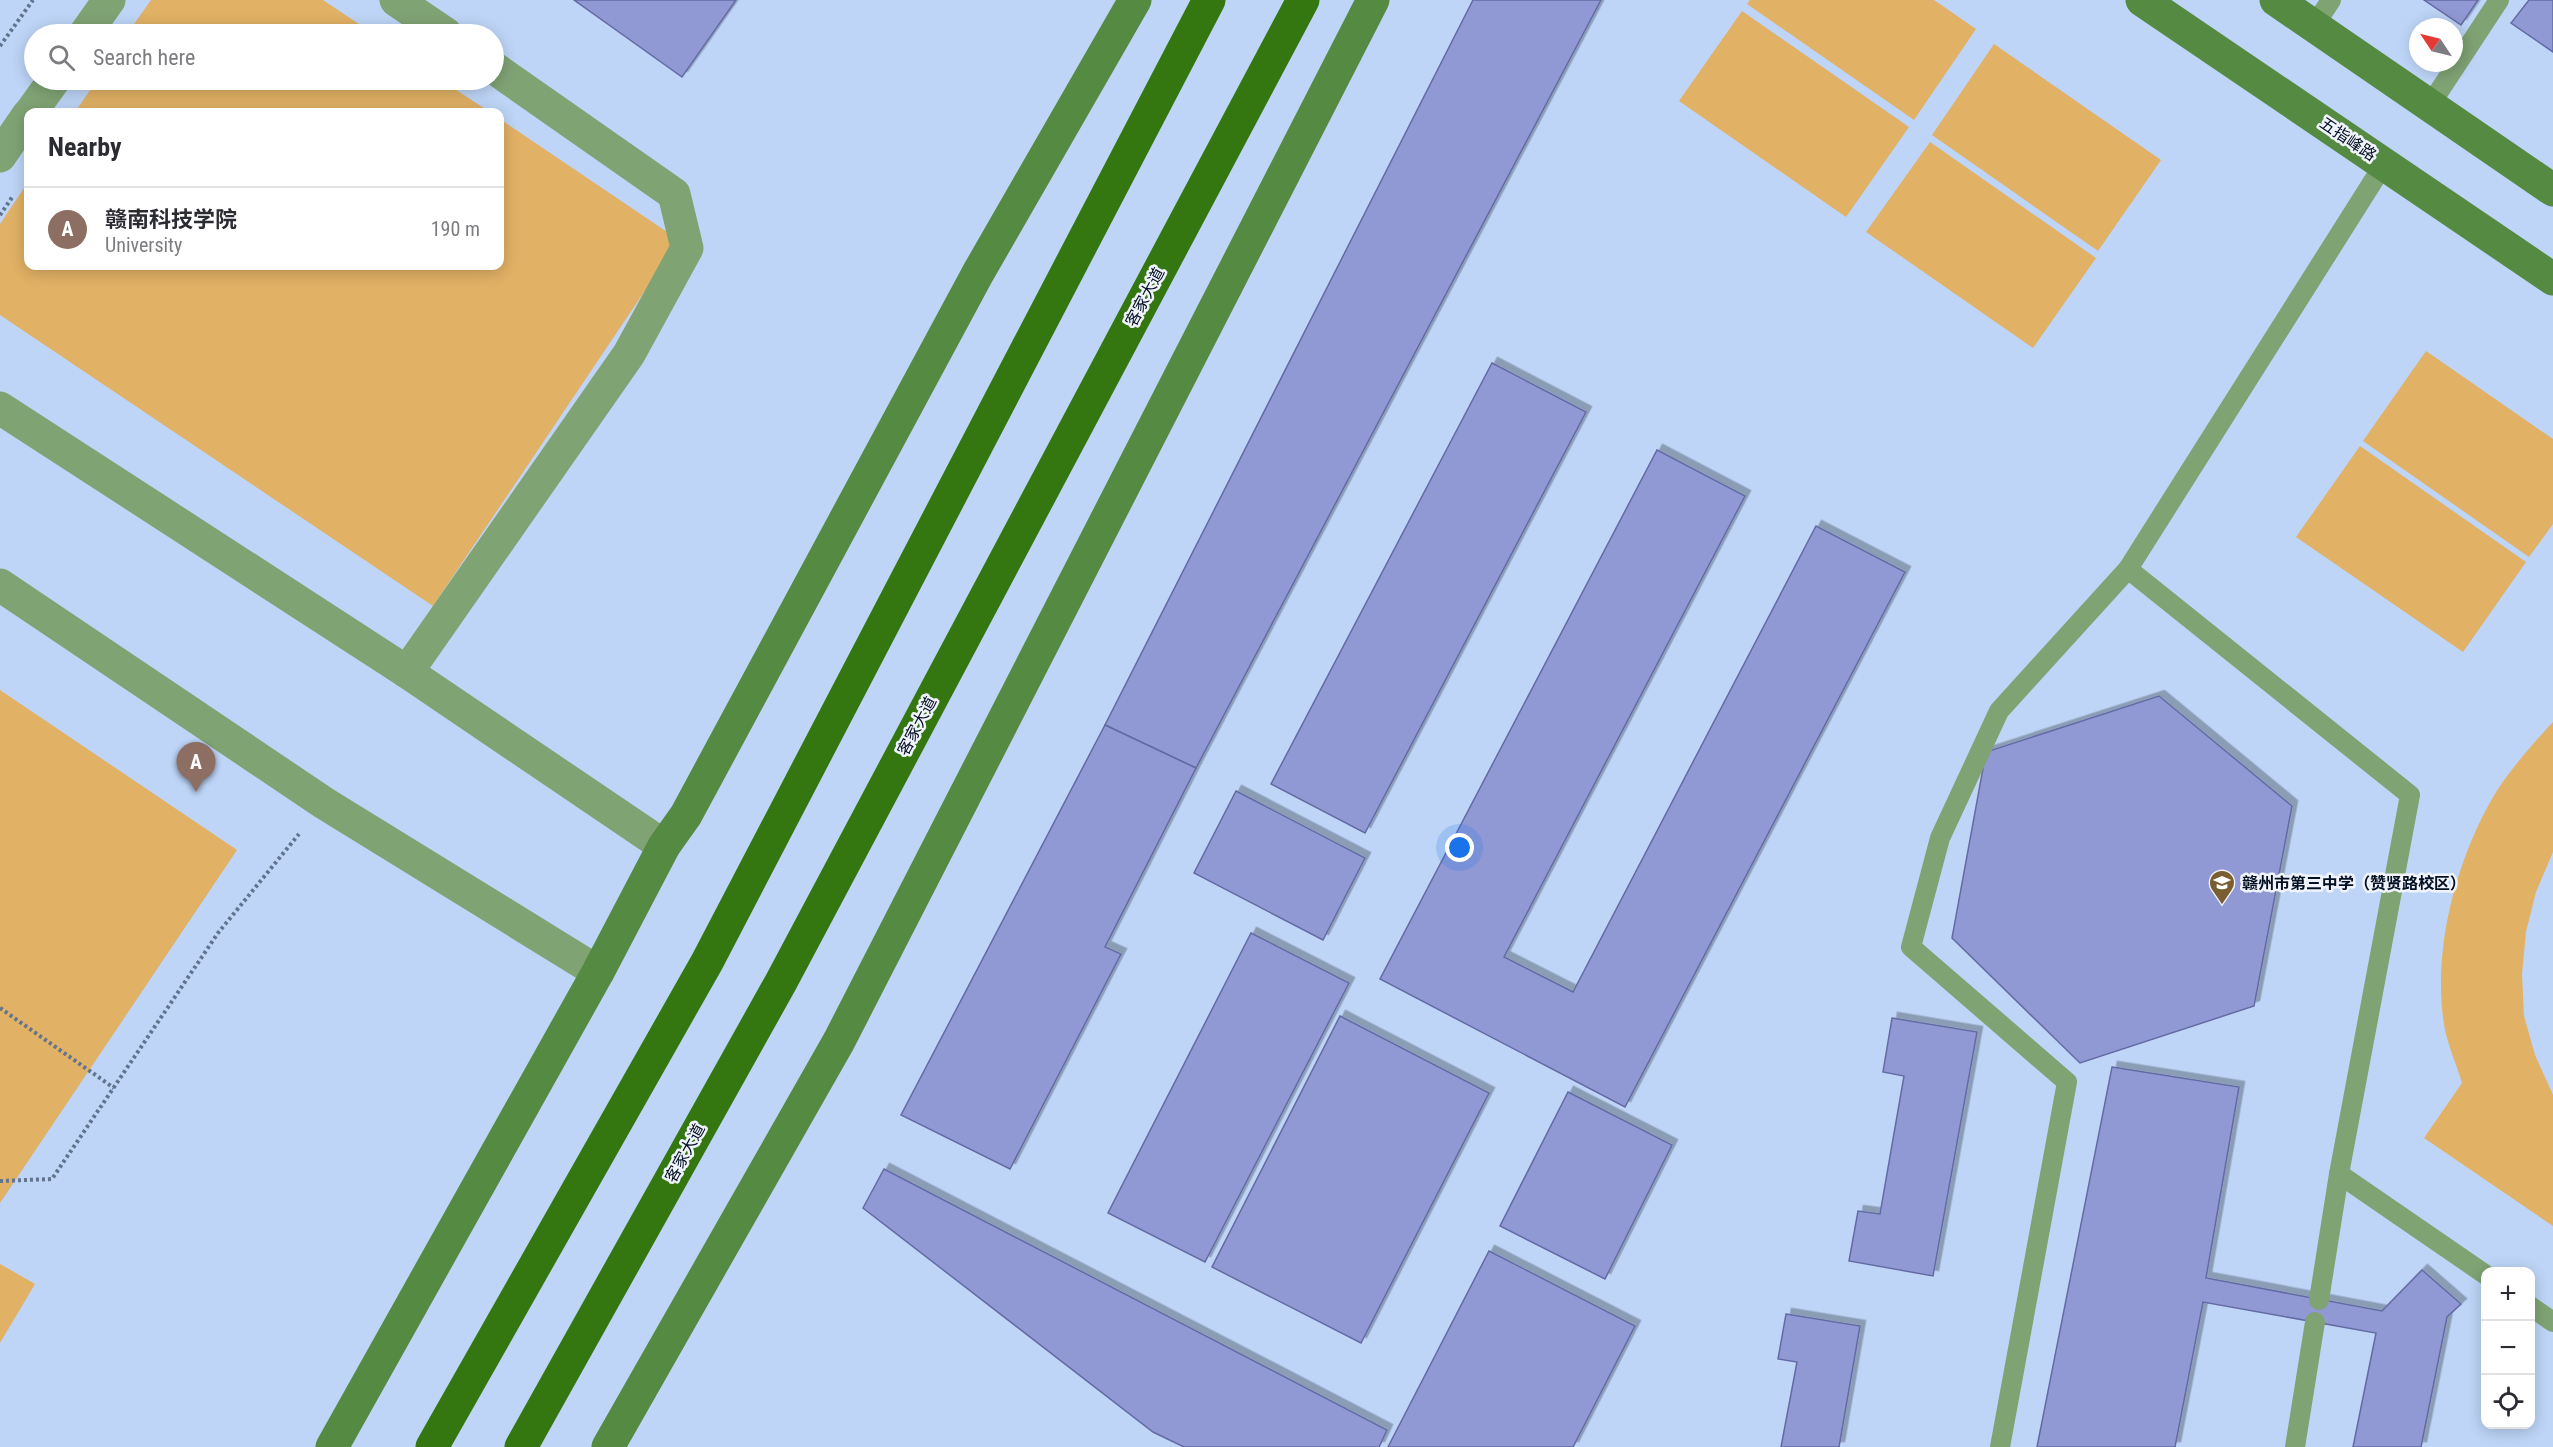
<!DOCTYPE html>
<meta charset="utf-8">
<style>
:root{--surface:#fff;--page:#f2f2f3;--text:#2b2b33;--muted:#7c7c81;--line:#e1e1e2;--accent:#0f766e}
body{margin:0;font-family:"Roboto Condensed","Noto Sans SC",sans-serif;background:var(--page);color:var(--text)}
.controls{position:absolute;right:18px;bottom:18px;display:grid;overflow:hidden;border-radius:12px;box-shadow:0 3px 15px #0003}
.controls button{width:54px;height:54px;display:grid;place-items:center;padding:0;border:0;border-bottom:2px solid var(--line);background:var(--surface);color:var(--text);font:30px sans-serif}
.compass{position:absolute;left:2409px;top:18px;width:54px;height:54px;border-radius:50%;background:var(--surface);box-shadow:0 3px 15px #0003;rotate:305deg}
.you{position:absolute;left:1460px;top:848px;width:21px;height:21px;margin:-15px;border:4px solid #fff;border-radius:50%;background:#1a73e8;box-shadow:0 0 0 9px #1a73e833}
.badge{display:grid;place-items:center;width:39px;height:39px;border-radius:50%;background:var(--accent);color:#fff;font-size:20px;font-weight:700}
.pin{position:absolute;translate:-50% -50px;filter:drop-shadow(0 2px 3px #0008)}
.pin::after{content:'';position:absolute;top:32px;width:21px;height:18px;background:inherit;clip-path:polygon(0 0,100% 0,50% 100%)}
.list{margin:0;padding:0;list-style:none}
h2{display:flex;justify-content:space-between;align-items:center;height:78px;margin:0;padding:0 24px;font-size:26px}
h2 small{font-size:20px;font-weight:400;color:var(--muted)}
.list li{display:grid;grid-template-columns:39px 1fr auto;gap:18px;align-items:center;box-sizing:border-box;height:84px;padding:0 24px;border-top:2px solid var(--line)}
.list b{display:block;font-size:22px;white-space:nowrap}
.list p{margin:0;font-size:20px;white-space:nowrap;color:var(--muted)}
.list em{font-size:20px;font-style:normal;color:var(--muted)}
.icon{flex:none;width:33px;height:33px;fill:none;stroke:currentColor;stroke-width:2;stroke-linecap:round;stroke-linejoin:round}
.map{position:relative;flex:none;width:2553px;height:1447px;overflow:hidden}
.search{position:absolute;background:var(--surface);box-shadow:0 3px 15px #0003;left:24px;top:24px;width:480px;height:66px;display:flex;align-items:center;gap:15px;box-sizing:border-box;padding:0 21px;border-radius:33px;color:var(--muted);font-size:22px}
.panel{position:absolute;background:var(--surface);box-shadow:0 3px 15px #0003;left:24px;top:108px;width:480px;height:162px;border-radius:12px}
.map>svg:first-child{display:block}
.green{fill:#e1b165}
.building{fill:#9199d5;stroke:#646ba3;stroke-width:1.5;filter:url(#shadow)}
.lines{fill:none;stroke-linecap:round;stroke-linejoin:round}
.path{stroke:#61738d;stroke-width:4;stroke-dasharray:3 3;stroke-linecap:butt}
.lane{stroke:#80a374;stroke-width:20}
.street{stroke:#80a374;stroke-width:33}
.secondary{stroke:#558a42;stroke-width:33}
.primary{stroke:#347711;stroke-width:33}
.labels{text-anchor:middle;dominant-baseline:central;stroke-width:5;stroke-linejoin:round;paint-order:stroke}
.street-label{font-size:16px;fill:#030f22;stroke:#f0f4fa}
.poi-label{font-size:16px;font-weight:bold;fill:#030f22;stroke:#f0f4fa;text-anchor:start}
</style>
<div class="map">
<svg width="2553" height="1447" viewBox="0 0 2553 1447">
<defs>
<filter id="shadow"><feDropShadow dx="5.5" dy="-5.5" stdDeviation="0" flood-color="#0004"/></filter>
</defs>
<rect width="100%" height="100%" fill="#bed5f7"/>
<g class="green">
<polygon points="151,0 323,0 374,34 127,34"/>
<polygon points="1750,0 1934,0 1976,29 1914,120 1747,4"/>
<polygon points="1742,11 1909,127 1846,217 1679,101"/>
<polygon points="1994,44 2161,160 2098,251 1932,135"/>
<polygon points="97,80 441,80 490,112 75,112"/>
<polygon points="500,119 679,240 433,606 0,315 0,224 28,182 28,266 500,266"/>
<polygon points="1930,142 2096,258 2033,348 1866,232"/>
<polygon points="2426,351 2553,439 2553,524 2529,557 2363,441"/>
<polygon points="2360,446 2526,562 2463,652 2296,537"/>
<polygon points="0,690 237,850 0,1203"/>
<path d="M2553 722V852L2536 892 2526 932 2522 974 2524 1016 2535 1055 2553 1095V1226L2424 1138 2462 1083C2457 1066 2449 1048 2445 1030 2431 954 2455 863 2493 797 2510 769 2532 745 2553 722Z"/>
<polygon points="0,1264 35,1284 0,1343"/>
</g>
<g class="building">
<polygon points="574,0 736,0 682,77"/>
<polygon points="1473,0 1601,0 1196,768 1105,725"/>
<polygon points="2424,0 2478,0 2461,25"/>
<polygon points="2529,0 2553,0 2553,52 2511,23"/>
<polygon points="1492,363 1586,412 1365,833 1271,784"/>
<polygon points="1657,450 1745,496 1504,957 1573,992 1816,526 1905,572 1625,1107 1380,979"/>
<polygon points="2159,696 2292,806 2254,1006 2080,1063 1952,938 1986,752"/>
<polygon points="1105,725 1196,768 1105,947 1121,954 1010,1169 901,1115"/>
<polygon points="1236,791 1365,858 1323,940 1194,873"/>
<polygon points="1251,933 1349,983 1205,1262 1108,1213"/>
<polygon points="1340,1016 1489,1093 1361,1343 1212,1267"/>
<polygon points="1892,1018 1977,1032 1933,1276 1849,1261 1858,1211 1880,1214 1904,1076 1883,1072"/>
<polygon points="2112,1067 2239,1087 2206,1278 2382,1311 2422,1270 2461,1304 2447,1317 2421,1447 2353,1447 2376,1333 2203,1302 2175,1447 2037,1447"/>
<polygon points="1568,1092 1672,1145 1605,1279 1500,1226"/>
<polygon points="884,1169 1387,1430 1379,1447 1184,1447 1153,1432 863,1208"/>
<polygon points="1489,1251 1635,1326 1573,1447 1388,1447"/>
<polygon points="1786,1314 1860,1326 1839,1447 1781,1447 1797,1362 1778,1359"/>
</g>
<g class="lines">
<g class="path">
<polyline points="0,46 33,0"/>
<polyline points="0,215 13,196"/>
<polyline points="0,1008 114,1088"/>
<polyline points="0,1181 52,1179 218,933 299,834"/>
</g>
<g class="lane">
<polyline points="2314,26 2331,0"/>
<polyline points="2430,105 2499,0"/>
<polyline points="2384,164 2128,569 2410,795 2339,1174 2486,1275"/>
<polyline points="2319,1300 2339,1174"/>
<polyline points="2530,1306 2553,1322"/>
<polyline points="2000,1447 2067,1082 1911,947 1940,838 1999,711 2128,569"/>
<polyline points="2295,1447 2315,1322"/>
</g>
<g class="street">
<polyline points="396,0 446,34"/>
<polyline points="85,34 109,0"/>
<polyline points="31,112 54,80"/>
<polyline points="0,156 28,115"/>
<polyline points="0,408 407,672 664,846"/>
<polyline points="0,585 324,803 598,972"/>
<polyline points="407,672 629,354 687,248 674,194 494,68"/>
</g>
<g class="secondary">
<polyline points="2142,0 2553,279"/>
<polyline points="2276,0 2553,190"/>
<polyline points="332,1447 598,972 664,846 686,815 978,273 1135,0"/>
<polyline points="608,1447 839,1041 1373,0"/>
</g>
<g class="primary">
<polyline points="432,1447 707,962 1209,0"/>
<polyline points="521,1447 781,982 1303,0"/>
</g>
</g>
<defs>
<symbol id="school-pin" viewBox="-11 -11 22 30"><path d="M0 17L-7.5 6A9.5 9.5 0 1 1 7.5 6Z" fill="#7a5e31" stroke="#f0f4fa"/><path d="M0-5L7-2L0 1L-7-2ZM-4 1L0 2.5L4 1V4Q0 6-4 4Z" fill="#fff"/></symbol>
</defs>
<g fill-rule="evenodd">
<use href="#school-pin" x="2207" y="868" width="30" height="40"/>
</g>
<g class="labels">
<g class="street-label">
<text transform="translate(2348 139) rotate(34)">五指峰路</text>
<text transform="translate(1145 297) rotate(-62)">客家大道</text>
<text transform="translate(917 726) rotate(-62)">客家大道</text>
<text transform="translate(685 1153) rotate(-61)">客家大道</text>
</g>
<g class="poi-label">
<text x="2242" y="883">赣州市第三中学（赞贤路校区）</text>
</g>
</g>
</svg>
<div class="controls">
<button>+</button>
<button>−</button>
<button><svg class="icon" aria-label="locate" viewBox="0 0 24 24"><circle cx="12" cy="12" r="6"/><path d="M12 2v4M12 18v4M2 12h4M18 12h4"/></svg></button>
</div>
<svg class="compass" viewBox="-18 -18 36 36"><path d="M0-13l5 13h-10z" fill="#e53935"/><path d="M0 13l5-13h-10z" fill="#7c7c81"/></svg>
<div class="you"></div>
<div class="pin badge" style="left:196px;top:792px;background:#8d6e63">A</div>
<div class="search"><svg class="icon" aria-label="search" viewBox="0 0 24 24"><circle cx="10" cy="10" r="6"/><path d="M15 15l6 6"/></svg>Search here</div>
<section class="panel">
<h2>Nearby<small></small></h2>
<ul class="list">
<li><span class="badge" style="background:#8d6e63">A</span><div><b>赣南科技学院</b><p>University</p></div><em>190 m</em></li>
</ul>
</section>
</div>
